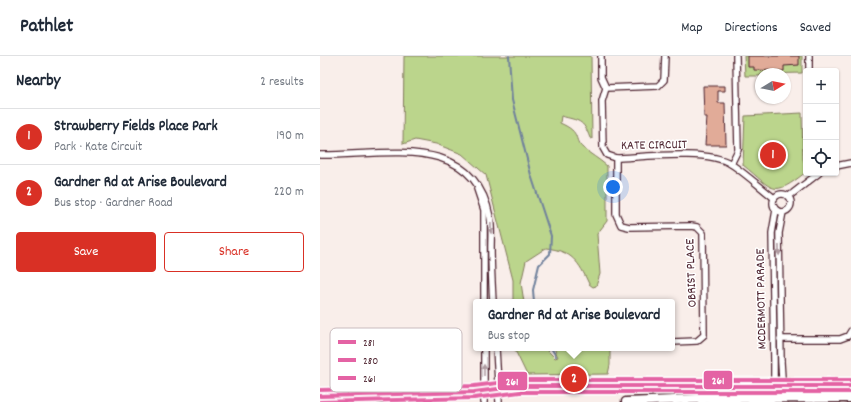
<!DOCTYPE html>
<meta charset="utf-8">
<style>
:root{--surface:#fff;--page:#f2f2f3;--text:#1f2937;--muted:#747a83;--line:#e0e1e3;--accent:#d93025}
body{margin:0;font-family:Dekko,sans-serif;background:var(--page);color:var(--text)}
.controls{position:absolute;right:12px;top:12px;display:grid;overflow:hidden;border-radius:4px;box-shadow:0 1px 3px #0004}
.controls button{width:36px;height:36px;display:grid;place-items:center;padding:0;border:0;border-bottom:1px solid var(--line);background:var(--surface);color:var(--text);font:20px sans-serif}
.compass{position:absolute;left:435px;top:12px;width:36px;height:36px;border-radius:50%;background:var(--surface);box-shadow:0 1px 3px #0004;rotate:80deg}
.you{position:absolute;left:293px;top:131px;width:14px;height:14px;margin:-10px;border:3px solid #fff;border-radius:50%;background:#1a73e8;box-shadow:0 0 0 6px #1a73e833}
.badge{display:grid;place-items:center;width:26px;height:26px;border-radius:50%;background:var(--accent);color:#fff;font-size:13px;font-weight:700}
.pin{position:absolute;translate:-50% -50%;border:2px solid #fff;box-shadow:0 1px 4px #0006}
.popup{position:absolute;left:153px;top:243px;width:202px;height:52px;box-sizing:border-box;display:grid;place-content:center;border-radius:4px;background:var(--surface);filter:drop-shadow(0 1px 3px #0005);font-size:13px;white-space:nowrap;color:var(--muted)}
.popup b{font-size:15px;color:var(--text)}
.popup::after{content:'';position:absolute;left:50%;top:100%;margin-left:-8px;border:8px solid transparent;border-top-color:var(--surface)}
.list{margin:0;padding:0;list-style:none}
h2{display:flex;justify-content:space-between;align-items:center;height:52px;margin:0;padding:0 16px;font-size:17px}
h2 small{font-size:13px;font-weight:400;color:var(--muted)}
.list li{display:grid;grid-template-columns:26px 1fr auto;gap:12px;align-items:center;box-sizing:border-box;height:56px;padding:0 16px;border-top:1px solid var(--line)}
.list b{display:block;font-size:15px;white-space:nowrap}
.list p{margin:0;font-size:13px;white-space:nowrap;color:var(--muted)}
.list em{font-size:13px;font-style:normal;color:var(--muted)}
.actions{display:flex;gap:8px;padding:12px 16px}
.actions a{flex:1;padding:9px 0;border:1px solid var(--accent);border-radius:4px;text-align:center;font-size:14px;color:var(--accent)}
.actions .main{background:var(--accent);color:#fff}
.icon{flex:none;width:22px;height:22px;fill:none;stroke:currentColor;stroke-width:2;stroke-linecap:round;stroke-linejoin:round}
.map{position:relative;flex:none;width:531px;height:346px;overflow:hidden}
header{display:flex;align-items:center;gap:24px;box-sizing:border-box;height:56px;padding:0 20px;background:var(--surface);border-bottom:1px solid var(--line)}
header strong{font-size:19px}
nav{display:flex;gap:22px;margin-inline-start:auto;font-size:14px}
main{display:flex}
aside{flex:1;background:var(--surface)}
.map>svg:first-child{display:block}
.green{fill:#bbd58c;stroke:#827a5c}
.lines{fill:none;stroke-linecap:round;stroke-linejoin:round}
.stream{stroke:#6f819c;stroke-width:2}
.building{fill:#e1ab98;stroke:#4a1f2b}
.street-casing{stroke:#4a1f2b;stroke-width:8}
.secondary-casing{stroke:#4a1f2b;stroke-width:11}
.street{stroke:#fff;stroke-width:5.5}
.secondary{stroke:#fff;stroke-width:8}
.bus-1-casing{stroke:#fff;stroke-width:7}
.bus-2-casing{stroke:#fff;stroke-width:7}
.bus-3-casing{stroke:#fff;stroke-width:7}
.bus-1{stroke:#e463a4;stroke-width:4}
.bus-2{stroke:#e463a4;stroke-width:4}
.bus-3{stroke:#e463a4;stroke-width:4}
.oneway{fill:#ae9aa0}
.labels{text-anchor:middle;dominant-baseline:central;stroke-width:3;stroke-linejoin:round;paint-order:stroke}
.street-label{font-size:13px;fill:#4a1f2b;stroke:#fff}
.key{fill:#fff;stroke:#c9bcbf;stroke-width:1}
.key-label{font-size:11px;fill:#4a1f2b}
.line-badge{stroke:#fff;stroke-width:1.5}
.badge-label{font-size:11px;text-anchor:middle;font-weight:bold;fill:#fff}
</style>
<header>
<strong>Pathlet</strong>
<nav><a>Map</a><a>Directions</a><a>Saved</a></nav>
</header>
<main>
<aside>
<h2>Nearby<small>2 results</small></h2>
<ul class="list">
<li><span class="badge">1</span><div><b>Strawberry Fields Place Park</b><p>Park · Kate Circuit</p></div><em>190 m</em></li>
<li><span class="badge">2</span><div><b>Gardner Rd at Arise Boulevard</b><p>Bus stop · Gardner Road</p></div><em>220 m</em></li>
</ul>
<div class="actions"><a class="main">Save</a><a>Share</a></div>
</aside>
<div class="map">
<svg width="531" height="346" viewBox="0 0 531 346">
<rect width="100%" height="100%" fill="#f9eeea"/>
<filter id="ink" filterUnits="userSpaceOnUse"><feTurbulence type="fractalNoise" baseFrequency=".025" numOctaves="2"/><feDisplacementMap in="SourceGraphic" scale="8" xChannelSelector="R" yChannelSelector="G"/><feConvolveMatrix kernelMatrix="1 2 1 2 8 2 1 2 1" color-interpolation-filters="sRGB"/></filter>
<g filter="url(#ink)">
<g class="green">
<path d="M84 0H271L272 83 270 82C263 63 259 65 241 60L240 67C263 77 252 83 263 92 270 98 279 103 287 110V165L277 178 280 218 276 230 273 231 269 228C259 206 252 195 226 192L206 205 201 227 204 246H193V224L166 119 142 98 116 88 95 84 83 88Z"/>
<polygon points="424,0 482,0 482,17 441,18 441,20 425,20"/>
<path d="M482 57 483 103 486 110V116C452 143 454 134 423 109L425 60Z"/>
<polygon points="194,292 225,292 235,302 238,301 234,292 290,292 290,309 288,318 207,319"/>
</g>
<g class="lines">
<g class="stream">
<polyline points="189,0 192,44 211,119 231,180 230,198 219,209 213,234 214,246"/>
<polyline points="231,292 236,300"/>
</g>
</g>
<g class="building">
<polygon points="428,0 479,0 479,9 464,10 464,15 434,14 434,11 428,11"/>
<polygon points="383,30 405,30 405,35 398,35 398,47 405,47 406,89 385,89 387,61 384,61"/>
</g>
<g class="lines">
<defs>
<g id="street">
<path d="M281 0V21L286 32 282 45 283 92 287 99 296 102C324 101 388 93 411 108 426 118 440 131 454 142"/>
<polyline points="489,0 489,15"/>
<polyline points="286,32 338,30 344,24 345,0"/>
<path d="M0 99C64 100 153 75 170 161 172 171 171 182 171 191 171 210 172 228 173 246"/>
<polyline points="296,102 296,158 301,169 309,171 371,170 377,171 383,177 384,279 377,285 352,286"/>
<polyline points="411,108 418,94 416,0"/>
<polyline points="516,110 531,107"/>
<polyline points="157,133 164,154 164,246"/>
<circle cx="462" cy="147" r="9"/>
<polyline points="468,141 499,117"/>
<polyline points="463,156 459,177 461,306 462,322 465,330"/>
<polyline points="460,283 520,283 528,280 531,275"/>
<polyline points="164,292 164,346"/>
<polyline points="176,292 179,346"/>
<polyline points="451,331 454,322 454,305 452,177 456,154"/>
</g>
<g id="secondary">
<polyline points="0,340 154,336 200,330 531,330"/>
<polyline points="59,343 82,346"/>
<polyline points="306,346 380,343 531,342"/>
</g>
</defs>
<use href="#street" class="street-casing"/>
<use href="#secondary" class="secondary-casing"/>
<use href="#street" class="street"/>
<use href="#secondary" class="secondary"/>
<defs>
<polyline id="bus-1" points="0,340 154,336 200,330 531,330"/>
<polyline id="bus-2" points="0,346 154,342 200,336 531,336"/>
<polyline id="bus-3" points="0,334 154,330 200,324 531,324"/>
</defs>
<use href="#bus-1" class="bus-1-casing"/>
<use href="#bus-2" class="bus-2-casing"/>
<use href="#bus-3" class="bus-3-casing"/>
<use href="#bus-1" class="bus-1"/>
<use href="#bus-2" class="bus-2"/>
<use href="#bus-3" class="bus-3"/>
</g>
<defs><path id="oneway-solid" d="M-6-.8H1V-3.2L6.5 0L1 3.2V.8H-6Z"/></defs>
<g class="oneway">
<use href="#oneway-solid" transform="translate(171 172) rotate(89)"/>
<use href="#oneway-solid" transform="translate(459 194) rotate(89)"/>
<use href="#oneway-solid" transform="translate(164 314) rotate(-90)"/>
</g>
</g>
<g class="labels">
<g class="street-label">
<text transform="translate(334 90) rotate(-1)">KATE CIRCUIT</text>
<text transform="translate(372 217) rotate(-92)">OBRIST PLACE</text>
<text transform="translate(442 243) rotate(-91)">MCDERMOTT PARADE</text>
</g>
</g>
<rect x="10" y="272" width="132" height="64" rx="6" class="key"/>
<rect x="18" y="284" width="18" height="4" fill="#e463a4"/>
<rect x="18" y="302" width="18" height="4" fill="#e463a4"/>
<rect x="18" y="320" width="18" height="4" fill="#e463a4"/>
<g class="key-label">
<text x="43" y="290">281</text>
<text x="43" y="308">280</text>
<text x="43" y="326">261</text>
</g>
<g class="line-badge">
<rect x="383" y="314" width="30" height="20" rx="4" fill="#e463a4"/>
<rect x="177" y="315" width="31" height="20" rx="4" fill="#e463a4"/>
</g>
<g class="badge-label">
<text x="398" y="328">261</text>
<text x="192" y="329">261</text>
</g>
</svg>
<div class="controls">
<button>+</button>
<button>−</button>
<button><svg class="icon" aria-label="locate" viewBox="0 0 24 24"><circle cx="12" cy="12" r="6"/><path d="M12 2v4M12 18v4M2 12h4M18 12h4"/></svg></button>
</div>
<svg class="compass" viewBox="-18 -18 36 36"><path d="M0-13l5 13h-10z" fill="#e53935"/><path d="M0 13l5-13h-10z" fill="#747a83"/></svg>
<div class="you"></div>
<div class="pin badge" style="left:453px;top:99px">1</div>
<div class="pin badge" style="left:254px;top:323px">2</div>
<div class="popup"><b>Gardner Rd at Arise Boulevard</b>Bus stop</div>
</div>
</main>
